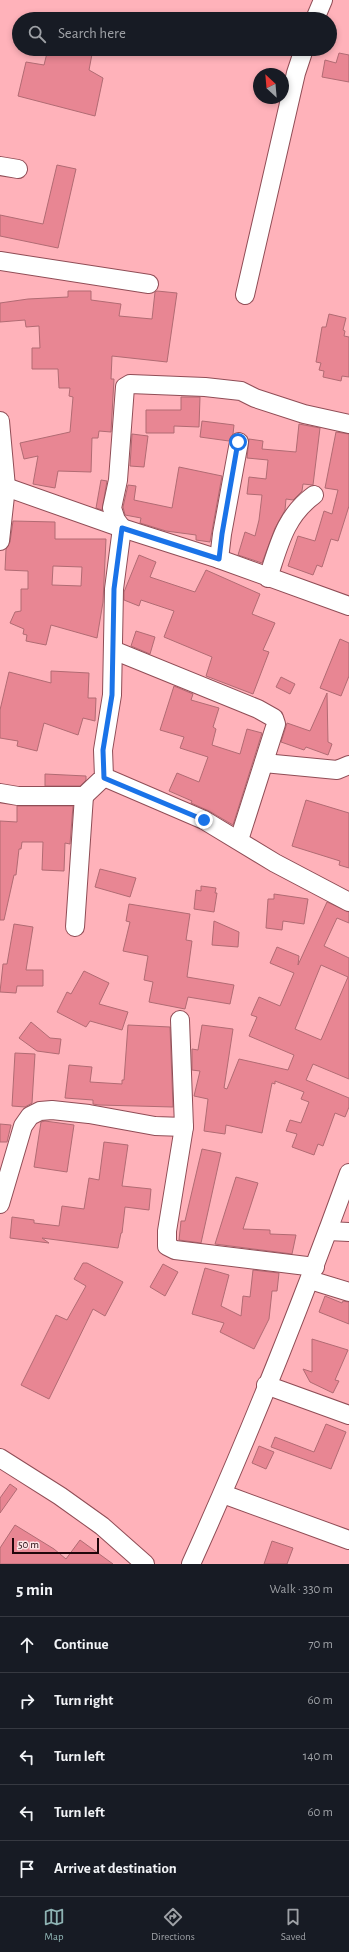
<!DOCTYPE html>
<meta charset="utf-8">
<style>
:root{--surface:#171b24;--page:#242831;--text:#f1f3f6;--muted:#9ea1a6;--line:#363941;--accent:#8eb3b3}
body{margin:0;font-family:"Alegreya Sans",sans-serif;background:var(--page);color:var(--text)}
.compass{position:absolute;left:253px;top:68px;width:36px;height:36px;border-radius:50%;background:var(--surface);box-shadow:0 2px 6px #0003;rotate:334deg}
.scale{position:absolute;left:12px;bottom:10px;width:87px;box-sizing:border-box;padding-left:4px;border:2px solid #20060b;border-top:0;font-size:11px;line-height:14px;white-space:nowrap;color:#20060b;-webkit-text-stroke:3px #fce3e5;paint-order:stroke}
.stop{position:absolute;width:12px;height:12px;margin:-9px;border:3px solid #1a73e8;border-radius:50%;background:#fff}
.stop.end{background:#1a73e8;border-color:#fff;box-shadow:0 1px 4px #0008}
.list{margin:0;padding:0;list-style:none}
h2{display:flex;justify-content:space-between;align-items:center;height:52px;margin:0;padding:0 16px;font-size:17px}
h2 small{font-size:13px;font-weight:400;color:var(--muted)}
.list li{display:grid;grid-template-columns:26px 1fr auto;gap:12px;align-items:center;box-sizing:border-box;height:56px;padding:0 16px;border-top:1px solid var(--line)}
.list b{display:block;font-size:15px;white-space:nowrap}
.list em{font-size:13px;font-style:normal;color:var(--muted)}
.icon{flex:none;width:22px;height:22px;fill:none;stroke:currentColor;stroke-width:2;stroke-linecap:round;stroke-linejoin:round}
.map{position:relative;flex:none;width:349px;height:1564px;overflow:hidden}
.search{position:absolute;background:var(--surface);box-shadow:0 2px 6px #0003;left:12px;right:12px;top:12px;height:44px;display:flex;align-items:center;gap:10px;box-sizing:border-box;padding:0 14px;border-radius:22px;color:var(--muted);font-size:15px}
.sheet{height:332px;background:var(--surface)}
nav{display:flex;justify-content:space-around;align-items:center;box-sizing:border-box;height:56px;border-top:1px solid var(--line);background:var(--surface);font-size:11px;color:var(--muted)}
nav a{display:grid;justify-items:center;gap:2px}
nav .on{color:var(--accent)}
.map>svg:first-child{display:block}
.building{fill:#e88693;stroke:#b16b73;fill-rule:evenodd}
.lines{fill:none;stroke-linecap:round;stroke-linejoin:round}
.minor-casing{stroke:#904d56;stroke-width:20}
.minor{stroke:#fff;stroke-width:18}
.route{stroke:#1a73e8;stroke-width:5}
</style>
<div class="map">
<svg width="349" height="1564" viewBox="0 0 349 1564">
<rect width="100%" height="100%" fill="#ffb2ba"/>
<g class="building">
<polygon points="48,49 93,49 89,70 103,78 95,116 18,96 26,62 44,65"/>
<polygon points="339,53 349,55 349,82 322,77 325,60 336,63"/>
<polygon points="57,165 76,169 58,248 0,236 0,215 43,224"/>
<polygon points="68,291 91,291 91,300 121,304 119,316 152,319 155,292 157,291 177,293 167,362 112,356 111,379 114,379 111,432 99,431 98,438 92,438 91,472 58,471 55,488 33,484 38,456 24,459 20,443 70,432 73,397 69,396 70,388 59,388 58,369 32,369 32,348 40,348 39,326 26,327 25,320 0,322 0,303 28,299 68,297"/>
<polygon points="329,314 346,318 343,330 345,331 344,336 349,337 349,377 342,376 341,381 323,377 324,371 319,370 321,363 316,362 322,327 326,327"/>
<polygon points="181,397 200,397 199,427 174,426 174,433 146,433 146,410 181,410"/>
<polygon points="202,421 234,425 233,434 229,441 200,437"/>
<polygon points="299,424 320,428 313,485 303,484 302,491 293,500 286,499 285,510 275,528 262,563 238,555 245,532 255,536 259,520 262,495 247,494 249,477 266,479 268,460 247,458 249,439 263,441 262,449 296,452"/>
<polygon points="336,432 349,434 349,506 338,541 331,539 322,567 317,565 313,575 288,566 298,536 315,541 324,511 332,514 338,490 325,488"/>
<polygon points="132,434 148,436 144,467 130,466"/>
<polygon points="179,467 222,476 210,542 196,540 196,535 166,531 140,523 141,518 125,515 123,507 128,485 136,486 134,500 172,508"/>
<polygon points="101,480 107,481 102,510 96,508"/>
<path d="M13 521 55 522V539H106L103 602 97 638 51 625 46 645 26 641 27 635 23 634 24 629 10 623 15 612 21 611V589H28V571L5 570 6 549 10 542ZM53 566 82 567 81 586 52 585Z"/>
<polygon points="139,555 156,562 150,577 195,592 206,570 260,594 252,614 275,623 263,650 269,652 253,694 206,676 212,657 164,637 174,611 141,600 139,606 124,600 124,592"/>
<polygon points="136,631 155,637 150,654 131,646"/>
<polygon points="340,639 349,643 349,676 341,696 320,688"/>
<polygon points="51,671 89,673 88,698 96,698 95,721 83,718 78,735 44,723 37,751 17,746 18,741 0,738 0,710 9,672 51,683"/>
<polygon points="281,677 295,684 290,694 276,687"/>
<polygon points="174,686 193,694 191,700 219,708 213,727 216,729 212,745 240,754 247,729 262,733 233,825 209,811 191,803 192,801 169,791 177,773 199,782 208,757 180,748 184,737 160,730"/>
<polygon points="327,693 328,742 332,744 328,755 306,747 304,750 281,742 287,723 310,731"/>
<polygon points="45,774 86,776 86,780 80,786 45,786"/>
<polygon points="306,800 349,813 349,868 339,865 340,861 292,846"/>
<polygon points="17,806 73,806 70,844 65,843 64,871 42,870 43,842 22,842 21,849 19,849 16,875 14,875 4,920 0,920 0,821 17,822"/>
<polygon points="100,869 136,878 130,897 95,887"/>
<polygon points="201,886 216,888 215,893 217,893 214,912 194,909 196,890 201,891"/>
<polygon points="274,894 308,899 304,924 283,921 282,930 266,928 268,899 274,899"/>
<path d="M327 902 349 912V923L337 918 324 946 349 958V1079L313 1064 306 1080 349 1098V1107L345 1117 335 1113 323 1146 318 1144 314 1155 292 1147 297 1134 286 1131 290 1120 301 1123 309 1102 301 1099 304 1092 275 1081V1084L272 1083 262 1133 226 1125 225 1134 204 1131 208 1099 194 1096 200 1071 192 1070V1049L198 1050 202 1025 233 1029 224 1088 227 1089 239 1059 288 1070 294 1055 249 1036 257 1017 251 1015 259 997 280 1006 294 973 270 963 277 947 299 956 298 965ZM321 965 348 977 321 1040 295 1029Z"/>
<polygon points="129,904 190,914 186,940 192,941 187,977 234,985 230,1004 188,997 185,1009 149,1002 153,982 144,980 148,956 123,951 130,922 126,921"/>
<polygon points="214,921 239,932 238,947 212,945"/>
<polygon points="14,924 33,927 26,970 43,970 43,986 17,986 16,993 0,992 3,964 7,964"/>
<polygon points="84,971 109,983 99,1004 128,1012 122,1030 90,1021 86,1027 57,1012 67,992 71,994"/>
<polygon points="31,1022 50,1038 61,1039 59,1054 37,1051 19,1038"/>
<polygon points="128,1025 170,1027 173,1107 99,1105 93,1104 93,1100 65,1098 69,1065 92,1067 90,1082 122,1084 122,1080 124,1080"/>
<polygon points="15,1053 35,1054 32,1103 25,1107 12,1106"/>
<polygon points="45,1121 74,1125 67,1172 34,1167 41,1122"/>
<polygon points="0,1124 11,1125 7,1142 0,1142"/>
<polygon points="104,1142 128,1145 122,1186 151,1189 149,1210 125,1207 122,1233 121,1233 118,1248 42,1238 49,1243 10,1238 12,1217 34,1220 34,1223 59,1226 62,1206 84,1209 89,1178 99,1180"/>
<polygon points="202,1149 221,1153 201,1243 179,1240 181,1221 185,1221"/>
<polygon points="236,1177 258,1183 243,1229 270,1230 270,1234 296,1235 292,1254 215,1244"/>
<polygon points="83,1263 87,1263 123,1282 105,1316 93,1309 49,1399 21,1385 56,1315 67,1320 86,1286 74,1279"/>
<polygon points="163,1264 178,1272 165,1296 150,1287"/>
<polygon points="205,1268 229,1275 221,1306 241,1316 243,1296 250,1297 253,1270 279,1273 277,1291 272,1291 269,1319 254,1349 220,1332 224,1323 192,1314"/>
<polygon points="325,1296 342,1303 343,1301 349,1302 349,1324 319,1312"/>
<polygon points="312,1339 348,1350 335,1380 339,1381 333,1393 310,1382 303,1369 312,1372"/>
<polygon points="326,1424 346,1432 331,1469 271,1447 275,1437 314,1452"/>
<polygon points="259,1446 274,1452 266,1469 252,1463"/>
<polygon points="10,1484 17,1489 0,1513 0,1498"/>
<polygon points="15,1525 54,1549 66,1559 80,1540 113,1564 0,1564 0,1548"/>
<polygon points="272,1541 293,1548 287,1564 264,1564"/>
</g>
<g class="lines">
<defs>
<g id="minor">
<polyline points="315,19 323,0"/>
<polyline points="0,166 18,169"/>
<polyline points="0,261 149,284"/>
<polyline points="245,295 296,73 304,49"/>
<polyline points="0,421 6,487 0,541"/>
<polyline points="0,485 122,528 219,559 349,606"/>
<polyline points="219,559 222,534 239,442"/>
<path d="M268 578C279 545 285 516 314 495"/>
<polyline points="113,650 258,709 274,718 276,724 239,840"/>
<polyline points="264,763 337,770 349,765"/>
<polyline points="104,777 204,820 275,863 349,902"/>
<polyline points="0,793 18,796 84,796 104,777 103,750 112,695 114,589 122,528 116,520 112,508 118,480 125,387 130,384 205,387 241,391 255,398 304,414 349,424"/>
<polyline points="75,927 84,796"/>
<polyline points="180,1020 184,1127 167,1231 167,1246 175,1250 315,1267"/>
<polyline points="0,1204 23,1126 30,1116 40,1111 52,1110 89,1114 155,1126 184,1127"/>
<polyline points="328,1231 349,1232"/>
<polyline points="310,1280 349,1292"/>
<polyline points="266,1385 349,1415"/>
<polyline points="0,1458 60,1496 102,1526 145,1564"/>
<polyline points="223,1494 349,1540"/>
<path d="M191 1564C249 1436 301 1305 349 1173"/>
</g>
</defs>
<use href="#minor" class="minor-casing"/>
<use href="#minor" class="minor"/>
</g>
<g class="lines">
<polyline class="route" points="204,820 104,778 103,750 112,695 114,589 122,528 219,559 222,534 238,442"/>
</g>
</svg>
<svg class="compass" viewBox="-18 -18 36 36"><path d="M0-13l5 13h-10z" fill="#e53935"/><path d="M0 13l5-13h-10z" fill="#9ea1a6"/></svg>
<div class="scale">50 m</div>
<div class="stop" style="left:238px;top:442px"></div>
<div class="stop end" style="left:204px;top:820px"></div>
<div class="search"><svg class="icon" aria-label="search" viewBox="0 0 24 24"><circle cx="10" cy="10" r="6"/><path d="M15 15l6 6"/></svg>Search here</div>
</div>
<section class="sheet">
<h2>5 min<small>Walk · 330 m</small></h2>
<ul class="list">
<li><svg class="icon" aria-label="ahead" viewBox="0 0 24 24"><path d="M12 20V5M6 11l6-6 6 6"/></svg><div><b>Continue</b></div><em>70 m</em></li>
<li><svg class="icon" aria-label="right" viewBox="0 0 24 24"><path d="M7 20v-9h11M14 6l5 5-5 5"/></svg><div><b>Turn right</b></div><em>60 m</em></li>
<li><svg class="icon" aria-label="left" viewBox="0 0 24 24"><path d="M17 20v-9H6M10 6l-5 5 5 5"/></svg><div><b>Turn left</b></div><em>140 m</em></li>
<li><svg class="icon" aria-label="left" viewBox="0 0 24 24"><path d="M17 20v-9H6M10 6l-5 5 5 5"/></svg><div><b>Turn left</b></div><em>60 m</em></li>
<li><svg class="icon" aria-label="arrive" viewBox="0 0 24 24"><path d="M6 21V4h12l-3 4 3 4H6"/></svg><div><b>Arrive at destination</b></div></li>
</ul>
</section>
<nav>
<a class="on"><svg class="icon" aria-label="map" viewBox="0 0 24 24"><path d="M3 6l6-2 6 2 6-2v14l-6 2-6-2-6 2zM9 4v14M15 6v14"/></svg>Map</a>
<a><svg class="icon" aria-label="directions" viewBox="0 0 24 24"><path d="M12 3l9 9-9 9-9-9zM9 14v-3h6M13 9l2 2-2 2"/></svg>Directions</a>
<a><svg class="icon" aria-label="saved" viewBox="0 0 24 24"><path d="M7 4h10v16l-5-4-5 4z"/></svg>Saved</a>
</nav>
